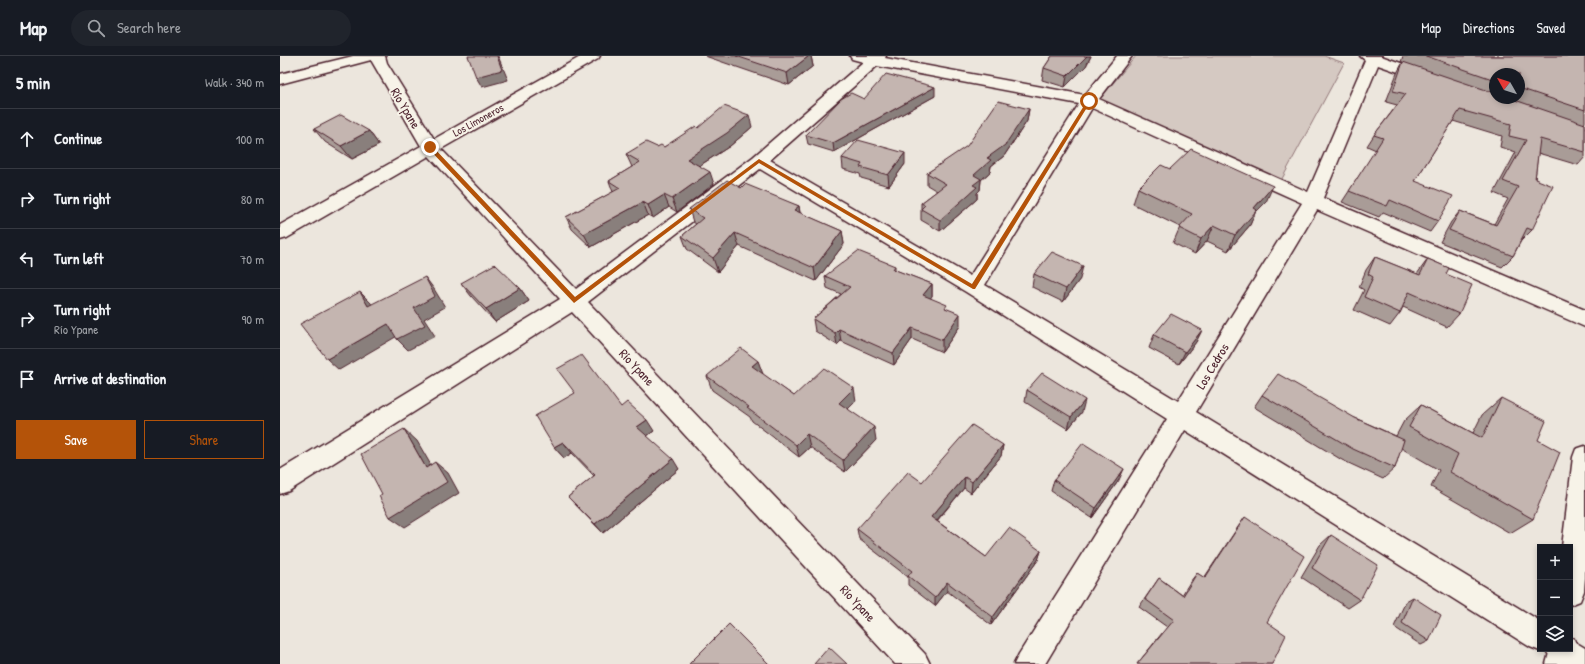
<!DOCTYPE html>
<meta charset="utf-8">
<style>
:root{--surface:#171b24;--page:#20242c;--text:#f1f3f6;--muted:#9ea1a6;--line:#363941;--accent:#b45309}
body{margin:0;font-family:"Patrick Hand",sans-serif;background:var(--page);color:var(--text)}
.controls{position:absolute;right:12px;bottom:12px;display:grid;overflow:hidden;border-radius:0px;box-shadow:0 2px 6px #0003}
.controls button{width:36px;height:36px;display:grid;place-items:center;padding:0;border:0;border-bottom:1px solid var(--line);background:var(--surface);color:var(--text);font:20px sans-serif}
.compass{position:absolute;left:1209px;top:12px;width:36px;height:36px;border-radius:50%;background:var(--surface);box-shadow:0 2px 6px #0003;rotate:309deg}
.stop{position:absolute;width:12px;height:12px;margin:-9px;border:3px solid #b45309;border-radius:50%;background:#fff}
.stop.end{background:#b45309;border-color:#fff;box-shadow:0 1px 4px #0008}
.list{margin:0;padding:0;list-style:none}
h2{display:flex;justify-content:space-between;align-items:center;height:52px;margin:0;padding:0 16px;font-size:17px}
h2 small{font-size:13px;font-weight:400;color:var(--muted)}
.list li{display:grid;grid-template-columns:26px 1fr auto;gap:12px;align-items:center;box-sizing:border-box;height:60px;padding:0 16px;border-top:1px solid var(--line)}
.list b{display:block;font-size:15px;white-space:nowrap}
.list p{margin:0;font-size:13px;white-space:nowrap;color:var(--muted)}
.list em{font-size:13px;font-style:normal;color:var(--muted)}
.actions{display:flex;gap:8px;padding:12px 16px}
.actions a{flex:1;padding:9px 0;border:1px solid var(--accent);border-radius:0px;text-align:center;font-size:14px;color:var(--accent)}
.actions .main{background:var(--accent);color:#fff}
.icon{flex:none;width:22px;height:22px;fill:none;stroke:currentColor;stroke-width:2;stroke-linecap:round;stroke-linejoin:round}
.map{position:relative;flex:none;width:1305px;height:608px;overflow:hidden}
header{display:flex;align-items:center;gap:24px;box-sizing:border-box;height:56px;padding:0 20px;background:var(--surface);border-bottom:1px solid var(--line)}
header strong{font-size:19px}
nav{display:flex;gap:22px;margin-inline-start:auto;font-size:14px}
.search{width:280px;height:36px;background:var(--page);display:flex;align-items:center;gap:10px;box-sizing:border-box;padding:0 14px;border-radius:22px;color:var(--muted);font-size:15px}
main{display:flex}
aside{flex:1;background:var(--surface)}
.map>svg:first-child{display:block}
.green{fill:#d5c9c2;stroke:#907476}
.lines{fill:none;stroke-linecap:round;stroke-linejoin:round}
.street-casing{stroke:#4a1f2b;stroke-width:3}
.secondary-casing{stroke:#4a1f2b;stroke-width:3}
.street{fill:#f7f3e8;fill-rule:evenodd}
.secondary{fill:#f7f3e8;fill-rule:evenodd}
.wall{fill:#a99c97;stroke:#4a1f2b;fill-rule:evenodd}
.shaded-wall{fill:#897f7b;stroke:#4a1f2b}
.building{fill:#c4b5b0;stroke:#4a1f2b}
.route{fill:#b45309}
.labels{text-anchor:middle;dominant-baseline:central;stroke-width:4;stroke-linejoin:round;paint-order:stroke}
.far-street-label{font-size:11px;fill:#4a1f2b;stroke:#f7f3e8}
.street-label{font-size:13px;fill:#4a1f2b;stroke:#f7f3e8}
</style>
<header>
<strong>Map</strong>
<div class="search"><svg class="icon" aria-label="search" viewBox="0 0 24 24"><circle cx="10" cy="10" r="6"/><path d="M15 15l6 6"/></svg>Search here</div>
<nav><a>Map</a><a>Directions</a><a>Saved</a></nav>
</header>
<main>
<aside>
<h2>5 min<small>Walk · 340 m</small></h2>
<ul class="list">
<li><svg class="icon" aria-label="ahead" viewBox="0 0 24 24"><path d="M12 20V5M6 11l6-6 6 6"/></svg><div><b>Continue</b></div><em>100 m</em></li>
<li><svg class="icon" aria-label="right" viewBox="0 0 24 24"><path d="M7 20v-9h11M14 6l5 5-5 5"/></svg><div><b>Turn right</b></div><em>80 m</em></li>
<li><svg class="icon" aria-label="left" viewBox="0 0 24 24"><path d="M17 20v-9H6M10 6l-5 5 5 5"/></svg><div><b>Turn left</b></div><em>70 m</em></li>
<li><svg class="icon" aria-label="right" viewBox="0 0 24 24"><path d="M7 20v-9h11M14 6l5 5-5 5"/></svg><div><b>Turn right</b><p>Río Ypane</p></div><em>90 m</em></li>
<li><svg class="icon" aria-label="arrive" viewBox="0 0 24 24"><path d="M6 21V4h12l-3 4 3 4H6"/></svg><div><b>Arrive at destination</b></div></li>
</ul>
<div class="actions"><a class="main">Save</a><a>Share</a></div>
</aside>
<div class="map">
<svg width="1305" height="608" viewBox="0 0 1305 608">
<rect width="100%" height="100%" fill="#ece6dd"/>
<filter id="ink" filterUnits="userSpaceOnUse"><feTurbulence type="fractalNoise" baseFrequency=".025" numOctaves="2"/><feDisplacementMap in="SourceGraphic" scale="8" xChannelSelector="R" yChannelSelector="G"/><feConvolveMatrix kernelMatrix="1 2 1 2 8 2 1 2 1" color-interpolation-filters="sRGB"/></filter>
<g filter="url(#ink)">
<polygon class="green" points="856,0 1044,0 1064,7 996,134 812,52"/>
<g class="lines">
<defs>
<path id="street" d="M73 0H105L107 7 154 83 302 0H320L318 3 161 93 296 233 473 101 583 6 572 3 570 0H606L605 2 805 39 837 0H852L819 43 1028 136 1085 4 1080 0H1101L1152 18 1155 21 1152 24 1147 26 1098 9 1043 142 1305 254V271L1037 154 916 356 1260 565V593H1290V583L1305 592V608C1286 608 1273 608 1265 593L1260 595 1250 591 905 374 765 608H734L739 598 887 363 686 236 480 113 308 246 645 598 650 608H615L292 256 9 435 0 438V414L280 243 149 100 7 182 0 184V169L141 90 91 4 0 28V18ZM597 10 799 48 690 220 490 104ZM812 52 1022 147 898 345 705 229Z"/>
<g id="secondary">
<polygon points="1305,390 1305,522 1304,535 1300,545 1290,549 1290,491 1282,491 1293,401 1296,393"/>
<polygon points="1290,581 1294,583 1298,593 1296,608 1266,608 1270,593 1290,593"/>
</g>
</defs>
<use href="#street" class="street-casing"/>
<use href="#secondary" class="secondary-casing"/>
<use href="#street" class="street"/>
<use href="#secondary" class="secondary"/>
</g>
<g class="wall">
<polygon points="425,0 531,0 533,10 509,29"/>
<polygon points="772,0 811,0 806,10 785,31 762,24 764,12"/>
<path d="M1123 0H1305L1304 28H1305V66L1304 68H1305V101L1298 109 1258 97 1255 123 1252 174 1241 185 1233 200 1222 211 1160 186 1171 166 1180 155 1214 168 1228 143 1214 137 1236 96 1220 91 1222 80 1173 65 1135 125 1158 165 1150 176 1103 156 1099 161 1062 146 1096 94 1087 90 1094 79 1117 49 1106 46 1117 17 1123 6H1121ZM1215 18H1239V42H1215Z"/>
<polygon points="655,40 554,96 528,88 526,79"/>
<polygon points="749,53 747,65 724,100 711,110 710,116 701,124 700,134 697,137 697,143 660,175 641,164 641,147 657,135 647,129 647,117"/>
<polygon points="472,71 450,90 419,110 434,128 397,156 389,151 373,162 368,159 311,191 292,173 286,161 333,136 329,125 352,111 346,98 377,91 384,91 418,72"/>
<polygon points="34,73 89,75 99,89 72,103 45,86"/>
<polygon points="562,102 625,108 609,130 581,122 580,118 563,113"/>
<polygon points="890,113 986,146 975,157 970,169 948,195 927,185 915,198 893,187 900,171 853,148 858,132"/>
<polygon points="461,132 519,150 520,157 562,175 564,188 536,225 459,190 438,216 407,193 402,180 416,168 413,166 409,153"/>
<polygon points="1095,201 1137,218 1148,203 1166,218 1179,258 1167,271 1123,251 1120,257 1110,270 1074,254 1084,234 1079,231 1086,214"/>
<polygon points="615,210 615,214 652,228 652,240 650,242 667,253 680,270 662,296 632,283 614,309 561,285 557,289 535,275 533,263 561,238 547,232 545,220"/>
<polygon points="754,218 800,223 783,246 752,231"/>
<polygon points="181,227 240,232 249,245 215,266 191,240"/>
<polygon points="922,274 916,286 899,308 869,292 874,279"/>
<polygon points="478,305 482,318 514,340 576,345 568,353 596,384 565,416 530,391 519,401 472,365 470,361 432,334 427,320"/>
<polygon points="747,334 802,356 788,373 745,346"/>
<polygon points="982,339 1075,362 1116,380 1124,365 1141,349 1193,377 1202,359 1221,342 1258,384 1253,463 1230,477 1151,431 1159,414 1121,392 1115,412 1103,423 1062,404 974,351"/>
<polygon points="341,351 374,375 367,380 399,413 323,477 288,441 314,420 292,397 284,402 274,391"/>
<polygon points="723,389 721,400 691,437 684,432 657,465 706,501 761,495 758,504 711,569 667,535 655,550 628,529 628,521 579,483 577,473 642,426"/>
<polygon points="774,424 839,424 812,462 771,435"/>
<polygon points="965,461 987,566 992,608 857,608 887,571 859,551 879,522 902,539 910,526 917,517 924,522 958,471"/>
<polygon points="1051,479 1080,544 1068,552 1021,521 1040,489"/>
<polygon points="1133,541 1149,585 1141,589 1114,571 1126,545"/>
</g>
<g class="shaded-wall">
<polygon points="217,0 218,0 228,24 202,31 196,21"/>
<polygon points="529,0 531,0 533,10 509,29 507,17"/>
<polygon points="807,0 811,0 806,10 785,31 787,20"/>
<polygon points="655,31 655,40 554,96 553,87"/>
<polygon points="749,53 747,65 724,100 711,110 710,116 701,124 700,134 697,137 697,143 660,175 660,164 694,119"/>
<polygon points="469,59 472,71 450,90 411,115 407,103"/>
<polygon points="89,75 99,89 72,103 61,90"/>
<polygon points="625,97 625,108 609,130 608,119"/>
<polygon points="430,116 434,128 397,156 392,143"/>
<polygon points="993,130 986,146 975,157 970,169 948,195 955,179 974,152"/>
<polygon points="384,139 389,151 373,162 368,149"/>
<polygon points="363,146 368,159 311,191 304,178"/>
<polygon points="519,150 521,164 514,154"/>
<polygon points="934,169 927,185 915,198 921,183"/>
<polygon points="562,175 564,188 536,225 534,212"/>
<polygon points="455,177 459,190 438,216 433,202"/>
<polygon points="803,210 800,223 783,246 786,233"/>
<polygon points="145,221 154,233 165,251 144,263 155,280 128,294 117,283"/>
<polygon points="652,228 652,240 644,251 643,239"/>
<polygon points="240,232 249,245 215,266 206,253"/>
<polygon points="80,236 91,247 99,261 88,250"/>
<polygon points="680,258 680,270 662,296 662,284"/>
<polygon points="108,268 119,279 59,314 47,303"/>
<polygon points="632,272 632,283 614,309 613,297"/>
<polygon points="559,273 561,285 557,289 555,277"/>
<polygon points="922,274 916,286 899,308 905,296"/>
<polygon points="478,305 483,318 476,324 472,310"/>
<polygon points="574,332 576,345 561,360 559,347"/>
<polygon points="805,344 802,356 788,373 791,361"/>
<polygon points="367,364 374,375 364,382 357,371"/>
<polygon points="594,371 596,384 565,416 563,404"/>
<polygon points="124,373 137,385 159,423 146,412"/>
<polygon points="527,378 530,391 519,401 516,389"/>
<polygon points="283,386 292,397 284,402 274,391"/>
<polygon points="723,389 721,400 691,437 692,426"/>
<polygon points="393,403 399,413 323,477 315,468"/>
<polygon points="155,406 168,417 179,437 125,471 110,461"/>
<polygon points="844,413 839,424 812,462 816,452"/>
<polygon points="685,421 684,432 651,471 651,461"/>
<polygon points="761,495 758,504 711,569 713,561"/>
<polygon points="667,526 667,535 655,550 655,542"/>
</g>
<g class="building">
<polygon points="188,0 217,0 222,14 196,21"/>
<polygon points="456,0 529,0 507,17"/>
<polygon points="772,0 807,0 787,20 764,12"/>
<polygon points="1146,0 1305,0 1305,25 1304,28 1305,28 1305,54 1239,32 1239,18 1215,18 1215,24"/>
<polygon points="1123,6 1215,37 1215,42 1229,42 1305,68 1305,96 1260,83 1255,123 1273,130 1252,174 1247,172 1233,200 1169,174 1180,155 1216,169 1238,131 1223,125 1246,84 1229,80 1231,68 1180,54 1135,125 1173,140 1158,165 1110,144 1107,150 1069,135 1103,82 1094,79 1126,38 1113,35"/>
<polygon points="606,18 655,31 553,87 526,79 561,43 571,37 584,43"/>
<polygon points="718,45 749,53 725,89 707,102 711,104 694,119 701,123 693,129 697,131 660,164 641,153 645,149 641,147 666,128 647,117 687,90"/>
<polygon points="444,50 469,59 447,77 407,103 430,116 392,143 384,139 368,149 363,146 304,178 286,161 340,132 329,125 360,106 346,98 366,86 377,91 381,89 384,91 416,70 418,72"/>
<polygon points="61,59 89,75 61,90 34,73"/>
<polygon points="578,84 625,97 608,119 580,111 582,108 562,102"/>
<polygon points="911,93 993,130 974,152 977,154 955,179 934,169 921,183 899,172 912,158 858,132 881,109 890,113"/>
<polygon points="447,124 461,132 465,128 519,150 514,154 562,175 534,212 455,177 433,202 402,180 423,162 409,153"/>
<polygon points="578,195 615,210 613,213 652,228 643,239 667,249 665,252 680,258 662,284 632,272 613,297 559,273 555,277 533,263 570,231 545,220"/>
<polygon points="772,196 803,210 786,233 754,218"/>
<polygon points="1095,201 1140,219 1148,203 1169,212 1166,218 1192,229 1179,258 1129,236 1120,257 1084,241 1093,221 1088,218"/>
<polygon points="215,208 240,232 206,253 181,227"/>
<polygon points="145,221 155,240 134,252 145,269 117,283 108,268 47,303 20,268 80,236 88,250"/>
<polygon points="891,258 922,274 905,296 874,279"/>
<polygon points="461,292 478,305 472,310 514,340 544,312 574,332 559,347 594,371 563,404 527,378 516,389 467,352 469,351 427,320"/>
<polygon points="302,299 341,351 347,346 367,364 357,371 393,403 315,468 288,441 315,419 283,386 274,391 255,360 295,337 277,313"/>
<polygon points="762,317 805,344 791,361 747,334"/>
<polygon points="998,318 1075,362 1124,384 1115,412 1073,393 982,339"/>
<polygon points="1221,342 1266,365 1258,384 1280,396 1253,463 1170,416 1178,398 1129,371 1141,349 1202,382"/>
<polygon points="692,369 723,389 692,426 685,421 651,461 706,501 729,472 761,495 713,561 667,526 655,542 628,520 632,515 577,473 628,416 642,426"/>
<polygon points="124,373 146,412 155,406 167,426 110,461 99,440 102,438 81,398"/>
<polygon points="803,387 844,413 816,452 774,424"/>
<polygon points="965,461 1024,500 987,566 1006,579 992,608 857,608 894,564 865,543 879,522 903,540 917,517 925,522"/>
<polygon points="1051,479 1098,509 1080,544 1032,512"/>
<polygon points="1133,541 1161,559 1149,585 1122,567"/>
<polygon points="449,568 489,608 409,608"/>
<polygon points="549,591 567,608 534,608"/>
</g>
</g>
<polygon class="route" points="809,43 811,45 695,233 693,233 479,107 294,247 147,91 152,90 295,241 479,103 692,228 807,45"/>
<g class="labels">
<g class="far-street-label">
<text transform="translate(198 64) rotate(-29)">Los Limoneros</text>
</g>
<g class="street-label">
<text transform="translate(126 52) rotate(59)">Río Ypane</text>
<text transform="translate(932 310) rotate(-59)">Los Cedros</text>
<text transform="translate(357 311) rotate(47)">Río Ypane</text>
<text transform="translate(578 547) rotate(47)">Río Ypane</text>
</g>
</g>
</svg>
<div class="controls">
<button>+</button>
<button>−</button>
<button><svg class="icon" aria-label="layers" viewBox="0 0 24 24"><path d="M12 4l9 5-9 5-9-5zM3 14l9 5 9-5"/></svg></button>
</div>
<svg class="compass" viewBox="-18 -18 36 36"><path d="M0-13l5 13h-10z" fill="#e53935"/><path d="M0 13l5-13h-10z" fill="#9ea1a6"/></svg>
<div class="stop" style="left:809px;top:45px"></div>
<div class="stop end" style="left:150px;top:91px"></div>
</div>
</main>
